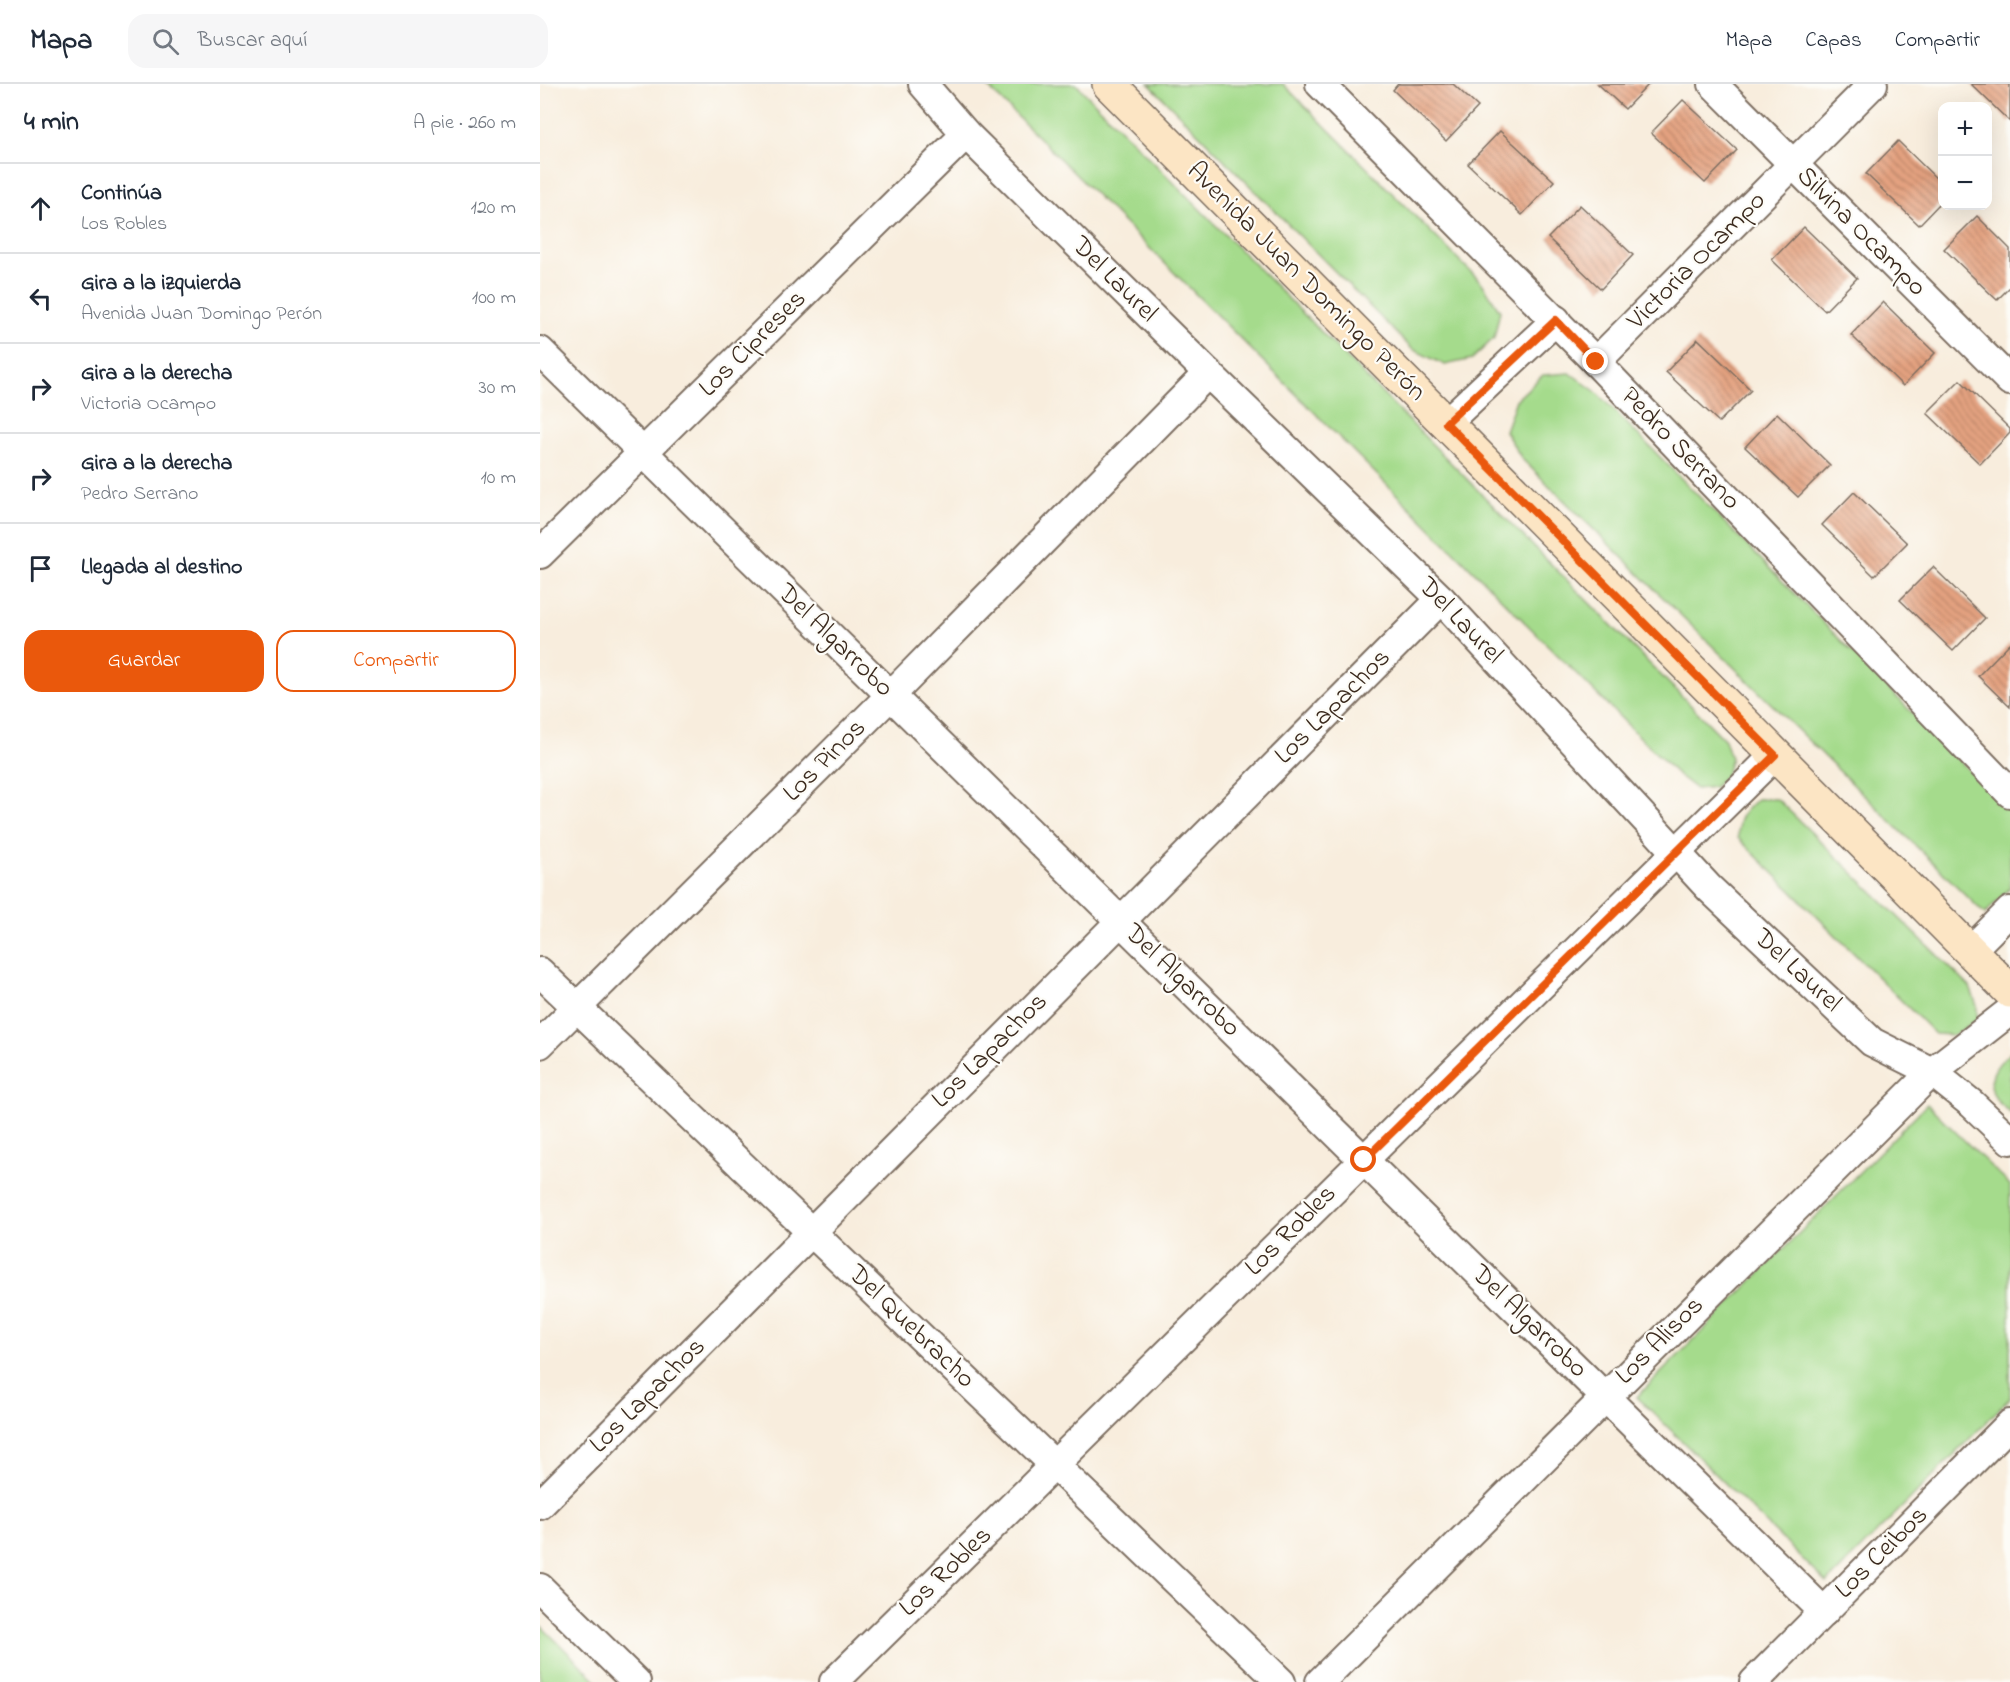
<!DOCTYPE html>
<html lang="es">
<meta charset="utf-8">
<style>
:root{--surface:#fff;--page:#f6f6f7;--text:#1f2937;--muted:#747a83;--line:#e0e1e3;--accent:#ea580c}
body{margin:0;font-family:"Indie Flower",sans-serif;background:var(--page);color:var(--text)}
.controls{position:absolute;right:18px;top:18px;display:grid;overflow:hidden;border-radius:12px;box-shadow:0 6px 24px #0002}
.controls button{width:54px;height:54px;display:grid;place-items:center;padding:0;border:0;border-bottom:2px solid var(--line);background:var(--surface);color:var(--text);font:30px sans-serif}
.stop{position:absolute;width:18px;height:18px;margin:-14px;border:4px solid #ea580c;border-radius:50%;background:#fff}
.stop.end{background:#ea580c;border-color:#fff;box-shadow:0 2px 6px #0008}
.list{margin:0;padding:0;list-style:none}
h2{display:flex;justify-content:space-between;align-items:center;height:78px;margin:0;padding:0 24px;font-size:26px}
h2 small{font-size:20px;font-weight:400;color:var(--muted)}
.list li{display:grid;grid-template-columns:39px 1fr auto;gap:18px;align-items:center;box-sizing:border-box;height:90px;padding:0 24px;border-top:2px solid var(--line)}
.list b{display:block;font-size:22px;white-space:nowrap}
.list p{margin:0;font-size:20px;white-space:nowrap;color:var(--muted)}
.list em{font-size:20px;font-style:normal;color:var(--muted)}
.actions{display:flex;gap:12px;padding:18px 24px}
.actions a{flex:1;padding:14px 0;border:2px solid var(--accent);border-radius:18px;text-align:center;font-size:21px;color:var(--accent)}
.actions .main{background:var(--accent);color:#fff}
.icon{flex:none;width:33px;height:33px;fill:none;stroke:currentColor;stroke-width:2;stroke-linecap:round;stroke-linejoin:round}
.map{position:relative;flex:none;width:1470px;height:1598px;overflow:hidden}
header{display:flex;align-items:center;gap:36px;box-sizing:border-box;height:84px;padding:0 30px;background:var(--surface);border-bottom:2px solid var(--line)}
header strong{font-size:28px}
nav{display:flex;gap:33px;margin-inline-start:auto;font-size:21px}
.search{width:420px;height:54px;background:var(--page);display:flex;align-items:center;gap:15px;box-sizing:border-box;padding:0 21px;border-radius:18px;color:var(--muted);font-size:22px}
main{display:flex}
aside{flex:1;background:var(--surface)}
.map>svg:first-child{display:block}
.green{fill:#a5db8c;stroke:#708255;stroke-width:1.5}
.building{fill:url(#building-back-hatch)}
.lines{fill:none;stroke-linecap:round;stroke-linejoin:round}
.minor-casing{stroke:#7d6e61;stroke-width:32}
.secondary-casing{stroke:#7d6e61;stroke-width:36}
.minor{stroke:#fff;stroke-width:28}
.secondary{stroke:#fce5c4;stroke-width:33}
.route{stroke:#ea580c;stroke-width:8}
.labels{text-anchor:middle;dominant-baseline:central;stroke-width:4.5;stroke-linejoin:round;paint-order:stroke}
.street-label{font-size:27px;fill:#3b2a1e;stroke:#fdfcf7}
</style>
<header>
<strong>Mapa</strong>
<div class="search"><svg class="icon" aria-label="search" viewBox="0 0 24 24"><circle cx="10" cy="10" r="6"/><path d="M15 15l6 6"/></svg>Buscar aquí</div>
<nav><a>Mapa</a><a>Capas</a><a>Compartir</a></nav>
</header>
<main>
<aside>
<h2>4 min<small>A pie · 260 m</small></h2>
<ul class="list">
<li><svg class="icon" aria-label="ahead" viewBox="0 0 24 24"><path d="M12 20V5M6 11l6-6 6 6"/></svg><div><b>Continúa</b><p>Los Robles</p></div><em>120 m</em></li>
<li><svg class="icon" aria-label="left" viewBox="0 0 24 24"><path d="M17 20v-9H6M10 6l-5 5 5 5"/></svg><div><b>Gira a la izquierda</b><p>Avenida Juan Domingo Perón</p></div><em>100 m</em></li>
<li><svg class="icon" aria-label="right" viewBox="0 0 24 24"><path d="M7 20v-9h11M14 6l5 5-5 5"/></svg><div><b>Gira a la derecha</b><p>Victoria Ocampo</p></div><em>30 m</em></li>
<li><svg class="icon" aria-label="right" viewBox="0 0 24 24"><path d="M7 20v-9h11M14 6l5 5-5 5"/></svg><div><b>Gira a la derecha</b><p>Pedro Serrano</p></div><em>10 m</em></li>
<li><svg class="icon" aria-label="arrive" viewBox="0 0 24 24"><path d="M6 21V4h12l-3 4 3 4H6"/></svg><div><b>Llegada al destino</b></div></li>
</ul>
<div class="actions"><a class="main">Guardar</a><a>Compartir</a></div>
</aside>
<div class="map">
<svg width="1470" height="1598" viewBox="0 0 1470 1598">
<defs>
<pattern id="building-back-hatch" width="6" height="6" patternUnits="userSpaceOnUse" patternTransform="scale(1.5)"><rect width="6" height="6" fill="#e4a280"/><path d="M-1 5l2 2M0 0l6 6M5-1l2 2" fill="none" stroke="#ba8468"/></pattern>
</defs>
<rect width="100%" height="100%" fill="#fdfcf7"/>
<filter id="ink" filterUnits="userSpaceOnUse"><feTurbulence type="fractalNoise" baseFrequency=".0167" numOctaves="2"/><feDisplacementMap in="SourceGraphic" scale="12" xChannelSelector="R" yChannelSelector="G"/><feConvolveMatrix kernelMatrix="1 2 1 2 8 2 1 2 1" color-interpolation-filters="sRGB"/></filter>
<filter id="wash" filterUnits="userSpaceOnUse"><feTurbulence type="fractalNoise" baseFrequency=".008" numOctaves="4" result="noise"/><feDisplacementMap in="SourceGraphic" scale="24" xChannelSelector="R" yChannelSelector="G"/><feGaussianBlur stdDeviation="1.35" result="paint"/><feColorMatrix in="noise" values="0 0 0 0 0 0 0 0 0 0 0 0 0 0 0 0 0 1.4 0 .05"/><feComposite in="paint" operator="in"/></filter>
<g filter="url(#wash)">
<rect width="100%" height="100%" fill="#f8eddd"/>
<g class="green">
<polygon points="445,0 536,0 1185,656 1191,674 1186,691 1174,703 1156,705 1138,691"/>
<polygon points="609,0 743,0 942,199 960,227 954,254 932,275 905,281 872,265"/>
<polygon points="1030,289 1055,307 1470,728 1470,804 1445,830 982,375 965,347 976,316 1003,291"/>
<path d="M1217 715H1237L1430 903 1437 922V936L1414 951 1395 950 1198 754C1197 733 1203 728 1217 715Z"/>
<path d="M1470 969V1029C1466 1024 1459 1020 1456 1015 1444 997 1456 980 1470 969Z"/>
<polygon points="1387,1020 1470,1101 1470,1314 1287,1499 1097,1313"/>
<polygon points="0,1541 58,1598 0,1598"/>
</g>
<g id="blocks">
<g class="building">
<polygon points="858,0 913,0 938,23 906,57 853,6"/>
<polygon points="1058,0 1109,0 1085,25"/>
<polygon points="1431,0 1470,0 1470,38"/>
<polygon points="1143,16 1197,66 1165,99 1111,49"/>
<polygon points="960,47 1014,97 982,131 928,80"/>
<polygon points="1358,57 1402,100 1402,117 1379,141 1326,90"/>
<polygon points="1040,121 1093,171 1061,205 1008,154"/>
<polygon points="1437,132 1470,165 1470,203 1457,216 1404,165"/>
<polygon points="1264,143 1317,194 1285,227 1232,176"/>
<polygon points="1343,218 1395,269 1363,302 1311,251"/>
<polygon points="1158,255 1211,306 1179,338 1126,288"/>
<polygon points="1420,296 1470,345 1470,349 1440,380 1387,329"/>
<polygon points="1237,329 1290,381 1258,413 1205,363"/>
<polygon points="1314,408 1367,459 1334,492 1282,441"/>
<polygon points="1393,483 1445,534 1413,567 1360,516"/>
<polygon points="1470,559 1470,623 1438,592"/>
</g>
</g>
</g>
<g filter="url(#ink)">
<use href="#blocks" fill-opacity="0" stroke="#7d6e61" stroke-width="1.5"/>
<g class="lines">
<defs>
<g id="minor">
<polyline points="383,0 426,50 668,289 901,515 1169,804 1332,958 1392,988 1432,1020 1470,1056"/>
<polyline points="780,0 1056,278 1470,709"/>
<polyline points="1173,0 1470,297"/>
<polyline points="0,267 1284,1528"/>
<polyline points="1056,278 1333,0"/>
<polyline points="906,339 1016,236"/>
<polyline points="0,470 426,50"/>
<polyline points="1430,867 1470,827"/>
<polyline points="0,888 741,1598"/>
<polyline points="0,960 350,612 668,289"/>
<polyline points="0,1421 901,515"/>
<polyline points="0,1504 96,1598"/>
<polyline points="294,1598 1235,671"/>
<polyline points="780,1598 1392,988 1470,927"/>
<polyline points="1214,1598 1470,1340"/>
</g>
<polyline id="secondary" points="569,0 1470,907"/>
</defs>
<use href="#minor" class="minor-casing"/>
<use href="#secondary" class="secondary-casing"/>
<use href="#minor" class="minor"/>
<use href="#secondary" class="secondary"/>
</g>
</g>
<g class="lines" filter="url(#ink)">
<polyline class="route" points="824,1076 1235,671 906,339 1016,236 1056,278"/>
</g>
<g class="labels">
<g class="street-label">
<text transform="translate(1321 148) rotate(45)">Silvina Ocampo</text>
<text transform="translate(1157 177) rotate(-45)">Victoria Ocampo</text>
<text transform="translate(574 196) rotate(45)">Del Laurel</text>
<text transform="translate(766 198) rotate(45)">Avenida Juan Domingo Perón</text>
<text transform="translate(213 260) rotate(-45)">Los Cipreses</text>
<text transform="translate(1140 365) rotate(46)">Pedro Serrano</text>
<text transform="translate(920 537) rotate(46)">Del Laurel</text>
<text transform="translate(295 557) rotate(44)">Del Algarrobo</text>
<text transform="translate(793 623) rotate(-45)">Los Lapachos</text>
<text transform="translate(285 677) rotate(-45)">Los Pinos</text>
<text transform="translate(1257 887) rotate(43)">Del Laurel</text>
<text transform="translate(642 897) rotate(44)">Del Algarrobo</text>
<text transform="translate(450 967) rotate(-45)">Los Lapachos</text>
<text transform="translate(751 1147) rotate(-45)">Los Robles</text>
<text transform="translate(989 1238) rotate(44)">Del Algarrobo</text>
<text transform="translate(371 1243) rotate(44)">Del Quebracho</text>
<text transform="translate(1120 1257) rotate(-45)">Los Alisos</text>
<text transform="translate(108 1312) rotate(-45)">Los Lapachos</text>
<text transform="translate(1342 1469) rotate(-45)">Los Ceibos</text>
<text transform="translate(406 1488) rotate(-44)">Los Robles</text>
</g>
</g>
</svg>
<div class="controls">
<button>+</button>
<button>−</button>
</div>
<div class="stop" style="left:824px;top:1076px"></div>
<div class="stop end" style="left:1056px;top:278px"></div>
</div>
</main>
